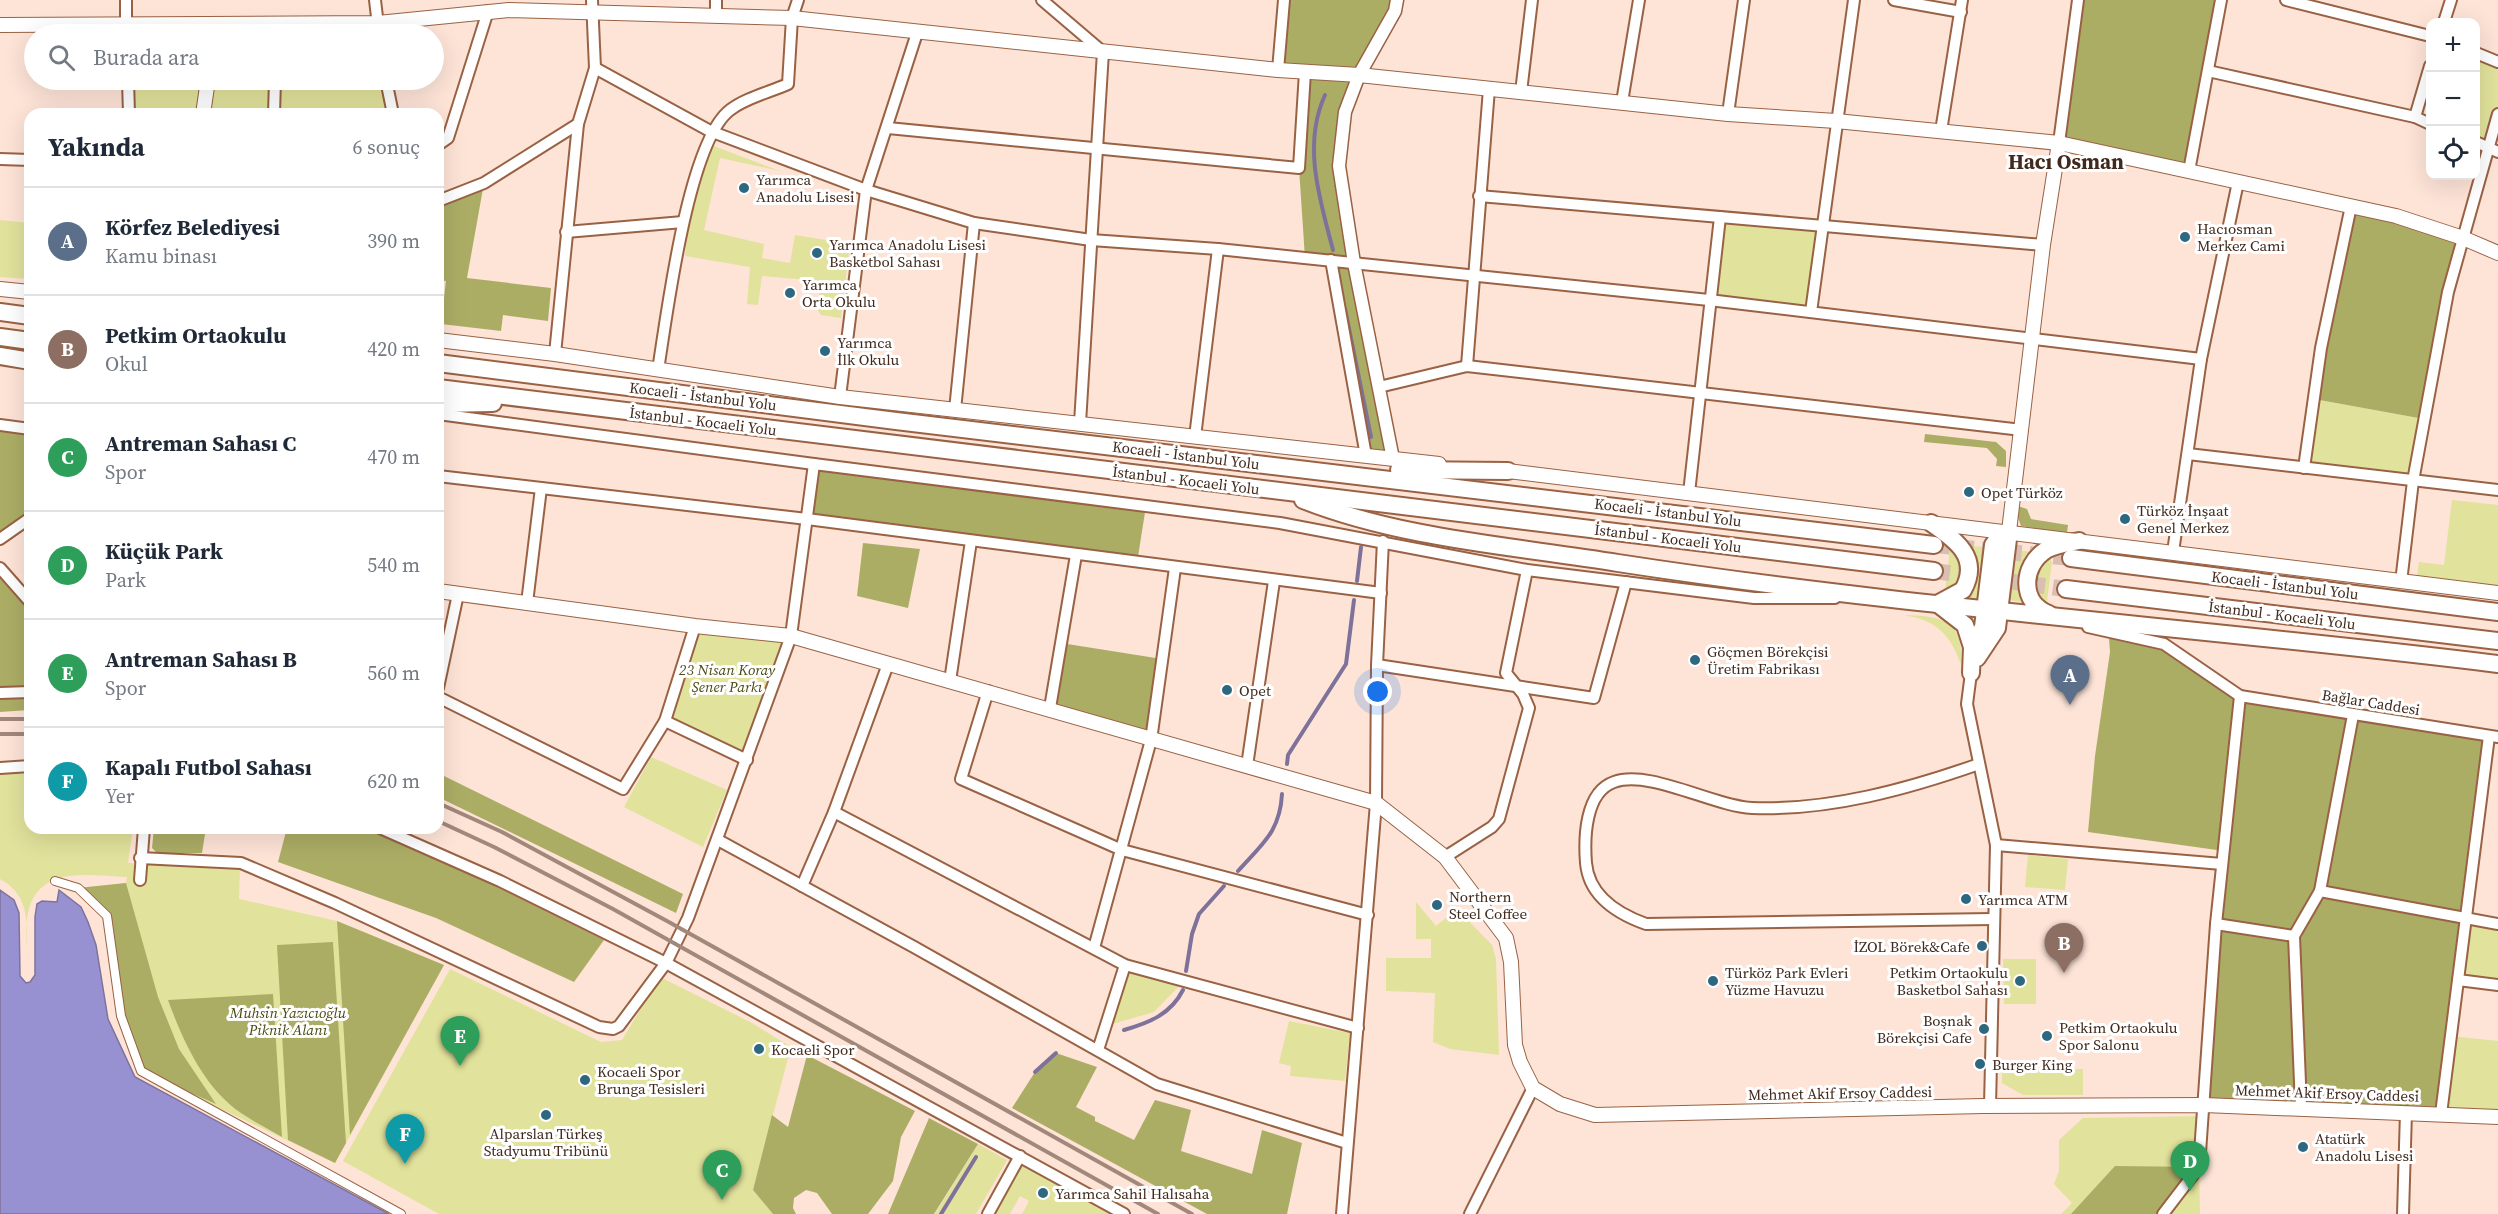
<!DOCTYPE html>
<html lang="tr">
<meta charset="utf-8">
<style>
:root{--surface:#fff;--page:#f2f2f3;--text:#1f2937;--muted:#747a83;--line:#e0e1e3;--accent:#7c3aed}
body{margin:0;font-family:"Source Serif 4",serif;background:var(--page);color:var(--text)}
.controls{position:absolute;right:18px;top:18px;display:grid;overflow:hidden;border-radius:12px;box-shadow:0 6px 24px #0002}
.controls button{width:54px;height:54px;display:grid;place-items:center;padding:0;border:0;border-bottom:2px solid var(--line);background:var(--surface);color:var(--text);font:30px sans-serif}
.you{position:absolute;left:1378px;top:692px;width:21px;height:21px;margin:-15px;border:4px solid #fff;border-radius:50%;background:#1a73e8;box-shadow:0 0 0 9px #1a73e833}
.badge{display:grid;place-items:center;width:39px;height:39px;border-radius:50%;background:var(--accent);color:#fff;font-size:20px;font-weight:700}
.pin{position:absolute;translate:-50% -50px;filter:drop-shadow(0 2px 3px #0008)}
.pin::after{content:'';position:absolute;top:32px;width:21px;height:18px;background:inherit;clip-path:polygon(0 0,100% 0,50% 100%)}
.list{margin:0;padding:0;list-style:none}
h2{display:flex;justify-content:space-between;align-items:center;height:78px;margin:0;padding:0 24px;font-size:26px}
h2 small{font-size:20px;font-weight:400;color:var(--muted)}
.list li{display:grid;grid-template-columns:39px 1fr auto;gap:18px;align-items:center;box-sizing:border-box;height:108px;padding:0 24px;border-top:2px solid var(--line)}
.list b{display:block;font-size:22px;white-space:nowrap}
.list p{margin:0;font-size:20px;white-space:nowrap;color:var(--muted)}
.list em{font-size:20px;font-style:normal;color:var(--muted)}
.icon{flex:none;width:33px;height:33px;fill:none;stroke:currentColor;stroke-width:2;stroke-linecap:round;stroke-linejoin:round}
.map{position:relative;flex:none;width:2498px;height:1214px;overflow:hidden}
.search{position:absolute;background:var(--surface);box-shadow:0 6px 24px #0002;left:24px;top:24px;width:420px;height:66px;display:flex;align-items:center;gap:15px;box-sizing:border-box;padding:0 21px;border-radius:33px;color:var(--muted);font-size:22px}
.panel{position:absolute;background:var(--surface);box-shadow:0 6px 24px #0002;left:24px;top:108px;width:420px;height:726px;border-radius:18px}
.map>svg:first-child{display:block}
.green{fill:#e1e29b}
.forest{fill:#acad65}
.water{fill:#9891d1;stroke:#7e729b;stroke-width:1.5}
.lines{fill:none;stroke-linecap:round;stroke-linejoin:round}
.stream{stroke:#7e729b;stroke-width:4}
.trunk-tunnel{stroke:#d8bfb2;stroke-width:16;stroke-dasharray:16 8;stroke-linecap:butt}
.pedestrian-casing{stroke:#996244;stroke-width:10}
.minor-casing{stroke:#996244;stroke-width:14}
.tertiary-casing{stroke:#996244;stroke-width:15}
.secondary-casing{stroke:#996244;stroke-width:16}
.trunk-casing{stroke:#996244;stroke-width:20}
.pedestrian{stroke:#fff;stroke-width:8}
.minor{stroke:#fff;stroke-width:10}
.tertiary{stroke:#fff;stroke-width:12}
.secondary{stroke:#fff;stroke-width:14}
.trunk{stroke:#fff;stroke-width:16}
.rail{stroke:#a1887b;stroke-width:4}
.poi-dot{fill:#2d6780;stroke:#fff;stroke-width:2}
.labels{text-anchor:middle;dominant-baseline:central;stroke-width:6;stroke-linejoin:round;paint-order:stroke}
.poi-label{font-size:15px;fill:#412a1d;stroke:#fff;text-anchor:start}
.street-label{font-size:15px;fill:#412a1d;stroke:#fff}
.park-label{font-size:15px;font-style:italic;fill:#4a4a13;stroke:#fff}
.district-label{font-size:21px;font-weight:bold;fill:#412a1d;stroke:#fff}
</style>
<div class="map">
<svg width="2498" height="1214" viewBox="0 0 2498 1214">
<rect width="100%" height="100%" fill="#fee4d7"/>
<g class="green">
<polygon points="126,23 378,23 379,34 126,34"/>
<polygon points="2476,53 2498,62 2498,114 2488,147 2476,142"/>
<polygon points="128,80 386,80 391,106 359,114 129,114"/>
<polygon points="711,145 780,171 720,158 704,230 764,244 762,258 790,263 795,235 850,244 841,318 821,315 818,311 820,281 762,276 758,305 747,304 750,267 685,256 689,218"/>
<polygon points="1720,217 1823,226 1811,312 1709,300"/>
<polygon points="0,220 30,223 30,279 0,277"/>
<polygon points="2314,399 2424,419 2413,481 2304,468"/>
<polygon points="2452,500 2498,505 2498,593 2416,584 2419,562 2444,565"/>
<path d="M1968 546 1988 547 1981 600 1964 598C1981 584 1978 563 1968 546Z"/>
<polygon points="1950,548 1962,558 1963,579 1945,593"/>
<path d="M2016 550 2032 552C2019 566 2016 586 2025 603L2010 600Z"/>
<path d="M2050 559 2052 562 2047 601 2043 603C2032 588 2026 565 2050 559Z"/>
<path d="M1904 615C1942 616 1964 620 1961 664 1949 633 1937 621 1904 615Z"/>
<polygon points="695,626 791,636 747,760 665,721"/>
<polygon points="651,757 727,790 703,847 624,807"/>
<path d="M30 767V828H133L128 863 240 869 239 899 337 921 444 965 335 1163 141 1071 107 916 78 888 126 883 127 877C92 876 41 865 29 909 24 925 28 948 27 966 26 932 34 897 0 879V768Z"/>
<polygon points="2028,855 2068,859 2065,890 2025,887"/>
<polygon points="1416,902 1436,926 1457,909 1492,945 1496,959 1499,1055 1450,1049 1433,1042 1435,993 1386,991 1386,958 1431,958 1431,939 1416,939"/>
<polygon points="2464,920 2498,924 2498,985 2458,980"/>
<polygon points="2003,959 2036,959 2036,1004 2004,1004"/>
<polygon points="450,969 601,1042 622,1040 660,977 752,1023 791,1047 753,1190 773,1214 439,1214 343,1161"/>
<polygon points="1127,969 1180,985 1154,1012 1109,1025"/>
<polygon points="1289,1021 1350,1033 1345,1081 1290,1076 1291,1066 1279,1063"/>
<polygon points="2451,1036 2498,1041 2498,1117 2441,1114"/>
<polygon points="2083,1069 2083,1095 2023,1095 2002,1083 2002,1070"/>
<polygon points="2203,1116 2199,1167 2200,1214 2061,1214 2072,1203 2054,1184 2059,1171 2059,1140 2083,1118"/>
<polygon points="978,1144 1007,1160 976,1214 935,1214"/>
<polygon points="1020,1156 1124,1214 1022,1214 1029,1201 1020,1196 1010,1214 988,1214"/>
</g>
<g class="forest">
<polygon points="1284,0 1397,0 1359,75 1339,166 1393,459 1366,456 1331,261 1305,258 1299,168 1305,72 1278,70"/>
<polygon points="2078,0 2221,0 2189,171 2059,143"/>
<polygon points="484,183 467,278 551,288 548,321 503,315 501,331 441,324 446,281 438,280 438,201"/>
<polygon points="2351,206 2463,238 2424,419 2314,399"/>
<polygon points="0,425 30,429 30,518 0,539"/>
<polygon points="1925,434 1996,442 2006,451 2006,467 1996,466 1997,459 1987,448 1924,442"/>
<polygon points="814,464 1146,506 1137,563 807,519"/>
<polygon points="2018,506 2027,509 2031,519 2068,525 2067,533 2021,526 2017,515"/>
<polygon points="863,543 920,549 908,608 857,596"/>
<polygon points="0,568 30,602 30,710 0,712"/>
<polygon points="2109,638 2164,644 2240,696 2489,736 2441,1114 2204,1105 2224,851 2088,832 2095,756 2110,652"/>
<polygon points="1061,643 1162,659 1151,740 1050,708"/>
<polygon points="438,773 683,894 676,913 438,797"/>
<polygon points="154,828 206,828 202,853 157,853 152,848"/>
<polygon points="287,828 362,828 420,849 604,940 574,982 436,918 278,862"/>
<polygon points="126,883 158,997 179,1049 216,1104 141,1071 121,1016 107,916 78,888"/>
<polygon points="337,921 444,965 350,1135"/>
<polygon points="333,942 346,1143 335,1163 288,1140 277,945"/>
<path d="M273 994 282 1137C268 1129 254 1122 241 1113 204 1088 183 1041 168 1000Z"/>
<polygon points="1056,1053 1097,1067 1076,1107 1095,1117 1095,1121 1134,1140 1155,1100 1191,1110 1181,1151 1252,1174 1262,1130 1302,1143 1287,1214 1207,1214 1012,1108 1035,1072"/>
<polygon points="807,1055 915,1111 901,1137 893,1181 868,1214 832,1214 817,1193 806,1190 794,1198 793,1208 796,1214 773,1214 753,1190 772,1115 788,1127"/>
<polygon points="929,1118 978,1144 934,1214 888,1214"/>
<polygon points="2115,1166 2199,1167 2163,1214 2071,1214"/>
</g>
<polygon class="water" points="0,890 14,900 19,913 20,976 26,983 30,982 35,975 35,917 37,904 42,901 57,902 59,890 81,907 88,922 96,945 108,1019 135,1077 389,1214 0,1214"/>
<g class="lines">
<g class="stream">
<path d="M1325 95C1302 145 1320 200 1333 250"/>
<polyline points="1345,309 1371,437"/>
<polyline points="1357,581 1361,547"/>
<polyline points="1287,764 1288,755 1346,664 1354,600"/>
<path d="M1238 871C1262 844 1280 832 1282 794"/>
<polyline points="1186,971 1192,934 1199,914 1224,886"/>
<path d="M1124 1030C1149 1023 1171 1014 1183 990"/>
<polyline points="1035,1072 1056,1053"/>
<polyline points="941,1214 976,1157"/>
</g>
<g class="trunk-tunnel">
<polyline points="1934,545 2071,558"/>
<polyline points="1934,571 2066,589"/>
</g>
<defs>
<polyline id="pedestrian" points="55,881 78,888 107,916 121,1016 141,1071 401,1214"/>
<g id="minor">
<polyline points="126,0 126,34"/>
<polyline points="375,0 379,34"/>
<polyline points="1042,0 1103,52 1080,423"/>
<polyline points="1894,0 1961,12"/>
<polyline points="2286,0 2430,36"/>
<polyline points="716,16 716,0"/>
<polyline points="2444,22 2451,0"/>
<polyline points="2476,53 2498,62"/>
<polyline points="595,68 710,131 866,190 974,223 1091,240 1218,249 1709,300 2201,359"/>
<polyline points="1278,70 1284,0"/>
<polyline points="2208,71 2415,117 2430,124"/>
<polyline points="128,80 129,114"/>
<polyline points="386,80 393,114"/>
<polyline points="1521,92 1532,0"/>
<polyline points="1622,102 1639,0"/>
<polyline points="274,114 275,80"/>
<polyline points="1728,114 1744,0"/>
<polyline points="2415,117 2430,66"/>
<polyline points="888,128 1299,168 1305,72"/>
<polyline points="1941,131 1962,0"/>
<polyline points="2476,142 2498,152"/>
<polyline points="2059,143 2078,0"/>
<polyline points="438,145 448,138 488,11"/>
<polyline points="0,159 30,160"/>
<polyline points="2189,171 2221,0"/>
<polyline points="1479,196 2043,245"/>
<polyline points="438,201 484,183 578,124"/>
<polyline points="566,232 683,222"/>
<polyline points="1331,260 1366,456"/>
<polyline points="1811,312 1854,0"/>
<polyline points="555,354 578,124 595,68 592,0"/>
<polyline points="1467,366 1489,89"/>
<path d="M658 370C667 314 688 142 730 110 745 98 770 92 788 84L792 18 798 0"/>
<polyline points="1379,387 1467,366 2022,430"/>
<polyline points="840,397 866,190 917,33"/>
<polyline points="955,410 974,223"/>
<polyline points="438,414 814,464"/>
<polyline points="0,425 30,429"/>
<polyline points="1195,437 1218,249"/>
<polyline points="2188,454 2498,490"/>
<polyline points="2304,468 2321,348 2351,206"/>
<polyline points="438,476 807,519 1381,593"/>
<polyline points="1689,493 1720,217"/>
<polyline points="0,539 30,518"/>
<polyline points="2173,552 2201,359 2238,182"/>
<polyline points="0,568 30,602"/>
<polyline points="2401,582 2413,481 2448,292 2498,114"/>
<polyline points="527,603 541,488"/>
<polyline points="2088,627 2164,644 2240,696 2498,737"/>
<polyline points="1377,665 1594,698 1626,582"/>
<polyline points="1971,673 1967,704 1996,845 1990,1106"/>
<polyline points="950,681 971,541"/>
<polyline points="438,688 458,594"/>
<polyline points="988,691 961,779 1122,850 1368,915"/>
<polyline points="0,693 30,692"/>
<polyline points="438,697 623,789 665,721 695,626"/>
<polyline points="1050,708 1076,555"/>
<polyline points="2353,715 2320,891 2498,924"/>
<polyline points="665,721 747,760"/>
<path d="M1979 764C1908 789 1829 811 1752 808 1713 806 1649 769 1614 782 1585 792 1584 838 1586 863 1589 897 1618 914 1646 924L1993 919"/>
<polyline points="1247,766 1274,581"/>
<polyline points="0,768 30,766"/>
<polyline points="834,812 1125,965 1358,1028"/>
<polyline points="380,828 500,881 666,963 1124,1214"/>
<polyline points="718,840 914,947 1157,1084 1347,1143"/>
<polyline points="1996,845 2222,864"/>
<polyline points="1445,857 1492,827 1499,819 1529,708 1523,694 1506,673 1527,570"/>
<polyline points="140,858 241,863 335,903 599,1027 613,1029 619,1026 666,963 688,918 791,636 814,464 1280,523 1527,570 1754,598 1835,598"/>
<polyline points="140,880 144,828"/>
<polyline points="802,886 834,812 888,664"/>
<polyline points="2216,924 2294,936"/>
<polyline points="1094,948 1151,740 1175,568"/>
<polyline points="2458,980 2498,985"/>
<polyline points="1098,1050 1125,965"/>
<polyline points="2301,1107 2294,936 2320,891"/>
<polyline points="2441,1114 2489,736"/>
<polyline points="988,1214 1020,1156"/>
<polyline points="1342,1214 1376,803 1377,665 1383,541"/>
<polyline points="1470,1214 1533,1088"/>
<polyline points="2163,1214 2199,1167 2216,924 2240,696"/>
<polyline points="2403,1214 2406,1112"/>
</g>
<polyline id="tertiary" points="1393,459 1354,263 1339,166 1345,112 1359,75 1395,11 1397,0"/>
<g id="secondary">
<polyline points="0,25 378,23 509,10 792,18 1278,70 1359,75 1728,114 1836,121 2059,143 2396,216 2463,238 2498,253"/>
<polyline points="203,114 208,80"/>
<polyline points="0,289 30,292"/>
<polyline points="438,340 555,354 840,397 1439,464"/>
<polyline points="1500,470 2498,593"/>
<polyline points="2009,531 2043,245 2059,143"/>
<polyline points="438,591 695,626 791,636 1376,803 1445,857 1506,938 1511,962 1515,1045 1520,1062 1533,1088 1560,1104 1595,1115 1983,1106 2204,1105 2498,1117"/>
</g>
<g id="trunk">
<polyline points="0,312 30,316"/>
<polyline points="0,337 30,341"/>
<polyline points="0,356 30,361"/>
<polyline points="438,363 896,421 1934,545"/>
<polyline points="438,388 1934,571"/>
<polyline points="438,404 493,403"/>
<polyline points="1399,470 1508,471"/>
<path d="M1303 500C1402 539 1514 546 1618 563 1910 608 2205 628 2498 664"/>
<path d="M1931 523C1956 540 1981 558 1963 590L1939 603"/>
<polyline points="2071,558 2498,612"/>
<polyline points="2066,589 2498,641"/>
<polyline points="1938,604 1965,625 1972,647"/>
<path d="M2049 614C2020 603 2021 566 2046 550 2056 544 2068 543 2079 541"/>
<polyline points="1977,658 1997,628 2009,531"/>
<polyline points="1971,673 1972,647 1983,627 1993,545 1999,537 2009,531"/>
</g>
</defs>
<use href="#pedestrian" class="pedestrian-casing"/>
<use href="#minor" class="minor-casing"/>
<use href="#tertiary" class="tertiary-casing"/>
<use href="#secondary" class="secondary-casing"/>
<use href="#trunk" class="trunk-casing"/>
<use href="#pedestrian" class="pedestrian"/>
<use href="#minor" class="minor"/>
<use href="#tertiary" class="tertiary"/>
<use href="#secondary" class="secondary"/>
<use href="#trunk" class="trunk"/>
<g class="rail">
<polyline points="0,719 30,719"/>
<polyline points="0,734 30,734"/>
<polyline points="438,803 502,832 667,921 1192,1214"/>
<polyline points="438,821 494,847 613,909 1158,1214"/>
</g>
</g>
<g class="poi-dot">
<circle cx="744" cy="188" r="6"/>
<circle cx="2185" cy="237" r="6"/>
<circle cx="817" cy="253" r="6"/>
<circle cx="790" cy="293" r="6"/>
<circle cx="825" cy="351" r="6"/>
<circle cx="1969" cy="492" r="6"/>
<circle cx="2125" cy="519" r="6"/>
<circle cx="1695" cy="660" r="6"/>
<circle cx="1227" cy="690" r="6"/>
<circle cx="1966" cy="899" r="6"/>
<circle cx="1437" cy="905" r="6"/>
<circle cx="1982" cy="946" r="6"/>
<circle cx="1713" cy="981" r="6"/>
<circle cx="2020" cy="981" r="6"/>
<circle cx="1984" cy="1029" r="6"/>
<circle cx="2047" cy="1036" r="6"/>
<circle cx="759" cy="1049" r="6"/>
<circle cx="1980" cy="1064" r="6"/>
<circle cx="585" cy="1080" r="6"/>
<circle cx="546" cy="1115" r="6"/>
<circle cx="2303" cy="1147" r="6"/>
<circle cx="1043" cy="1193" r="6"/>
</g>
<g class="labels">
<g class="poi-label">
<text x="756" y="179">Yarımca<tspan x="756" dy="17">Anadolu Lisesi</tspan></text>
<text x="2197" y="228">Hacıosman<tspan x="2197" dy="17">Merkez Cami</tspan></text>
<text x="829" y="244">Yarımca Anadolu Lisesi<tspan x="829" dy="17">Basketbol Sahası</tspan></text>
<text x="802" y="284">Yarımca<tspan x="802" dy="17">Orta Okulu</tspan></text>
<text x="837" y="342">Yarımca<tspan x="837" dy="17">İlk Okulu</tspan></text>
<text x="1981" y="492">Opet Türköz</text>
<text x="2137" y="510">Türköz İnşaat<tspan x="2137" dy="17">Genel Merkez</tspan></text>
<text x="1707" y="651">Göçmen Börekçisi<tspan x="1707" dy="17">Üretim Fabrikası</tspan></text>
<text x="1239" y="690">Opet</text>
<text x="1449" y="896">Northern<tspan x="1449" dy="17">Steel Coffee</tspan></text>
<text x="1978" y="899">Yarımca ATM</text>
<text x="1970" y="946" text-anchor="end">İZOL Börek&amp;Cafe</text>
<text x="1725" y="972">Türköz Park Evleri<tspan x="1725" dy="17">Yüzme Havuzu</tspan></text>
<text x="2008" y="972" text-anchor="end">Petkim Ortaokulu<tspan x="2008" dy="17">Basketbol Sahası</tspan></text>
<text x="1972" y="1020" text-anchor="end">Boşnak<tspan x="1972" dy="17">Börekçisi Cafe</tspan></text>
<text x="2059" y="1027">Petkim Ortaokulu<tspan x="2059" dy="17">Spor Salonu</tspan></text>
<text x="771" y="1049">Kocaeli Spor</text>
<text x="1992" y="1064">Burger King</text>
<text x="597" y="1071">Kocaeli Spor<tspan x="597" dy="17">Brunga Tesisleri</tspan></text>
<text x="546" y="1133" text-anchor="middle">Alparslan Türkeş<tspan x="546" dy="17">Stadyumu Tribünü</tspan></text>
<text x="2315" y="1138">Atatürk<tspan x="2315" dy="17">Anadolu Lisesi</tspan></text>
<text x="1055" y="1193">Yarımca Sahil Halısaha</text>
</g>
<g class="street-label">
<text transform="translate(703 396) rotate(7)">Kocaeli - İstanbul Yolu</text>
<text transform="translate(703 421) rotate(7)">İstanbul - Kocaeli Yolu</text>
<text transform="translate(1186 455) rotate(7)">Kocaeli - İstanbul Yolu</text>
<text transform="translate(1186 480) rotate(7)">İstanbul - Kocaeli Yolu</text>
<text transform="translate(1668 512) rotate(7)">Kocaeli - İstanbul Yolu</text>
<text transform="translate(1668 538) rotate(7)">İstanbul - Kocaeli Yolu</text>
<text transform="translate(2285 585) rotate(7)">Kocaeli - İstanbul Yolu</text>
<text transform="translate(2282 615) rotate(7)">İstanbul - Kocaeli Yolu</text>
<text transform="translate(2371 702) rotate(9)">Bağlar Caddesi</text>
<text transform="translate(1840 1093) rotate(-1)">Mehmet Akif Ersoy Caddesi</text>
<text transform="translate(2327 1093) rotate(2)">Mehmet Akif Ersoy Caddesi</text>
</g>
<g class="park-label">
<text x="727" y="669">23 Nisan Koray<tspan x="727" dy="17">Şener Parkı</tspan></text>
<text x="288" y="1012">Muhsin Yazıcıoğlu<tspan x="288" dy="17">Piknik Alanı</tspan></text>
</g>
<g class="district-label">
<text x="2066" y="161">Hacı Osman</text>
</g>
</g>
</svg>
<div class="controls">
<button>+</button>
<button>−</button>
<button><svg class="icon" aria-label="locate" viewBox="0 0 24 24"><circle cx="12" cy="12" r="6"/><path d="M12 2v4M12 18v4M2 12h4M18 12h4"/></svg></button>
</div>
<div class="you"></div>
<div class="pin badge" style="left:2070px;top:705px;background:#5c6f8a">A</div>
<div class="pin badge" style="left:2064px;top:973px;background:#8d6e63">B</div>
<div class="pin badge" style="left:722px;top:1200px;background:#2e9e5b">C</div>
<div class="pin badge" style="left:2190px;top:1191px;background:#2e9e5b">D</div>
<div class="pin badge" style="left:460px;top:1066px;background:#2e9e5b">E</div>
<div class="pin badge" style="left:405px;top:1164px;background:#0f9aa8">F</div>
<div class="search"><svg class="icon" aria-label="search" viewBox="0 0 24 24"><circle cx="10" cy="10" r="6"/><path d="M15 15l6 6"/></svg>Burada ara</div>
<section class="panel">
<h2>Yakında<small>6 sonuç</small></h2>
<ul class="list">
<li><span class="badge" style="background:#5c6f8a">A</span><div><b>Körfez Belediyesi</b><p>Kamu binası</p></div><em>390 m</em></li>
<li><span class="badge" style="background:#8d6e63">B</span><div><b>Petkim Ortaokulu</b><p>Okul</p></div><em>420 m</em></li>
<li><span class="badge" style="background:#2e9e5b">C</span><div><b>Antreman Sahası C</b><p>Spor</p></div><em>470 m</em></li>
<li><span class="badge" style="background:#2e9e5b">D</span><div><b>Küçük Park</b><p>Park</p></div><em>540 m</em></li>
<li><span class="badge" style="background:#2e9e5b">E</span><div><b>Antreman Sahası B</b><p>Spor</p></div><em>560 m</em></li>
<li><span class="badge" style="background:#0f9aa8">F</span><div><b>Kapalı Futbol Sahası</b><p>Yer</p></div><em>620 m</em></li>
</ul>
</section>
</div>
